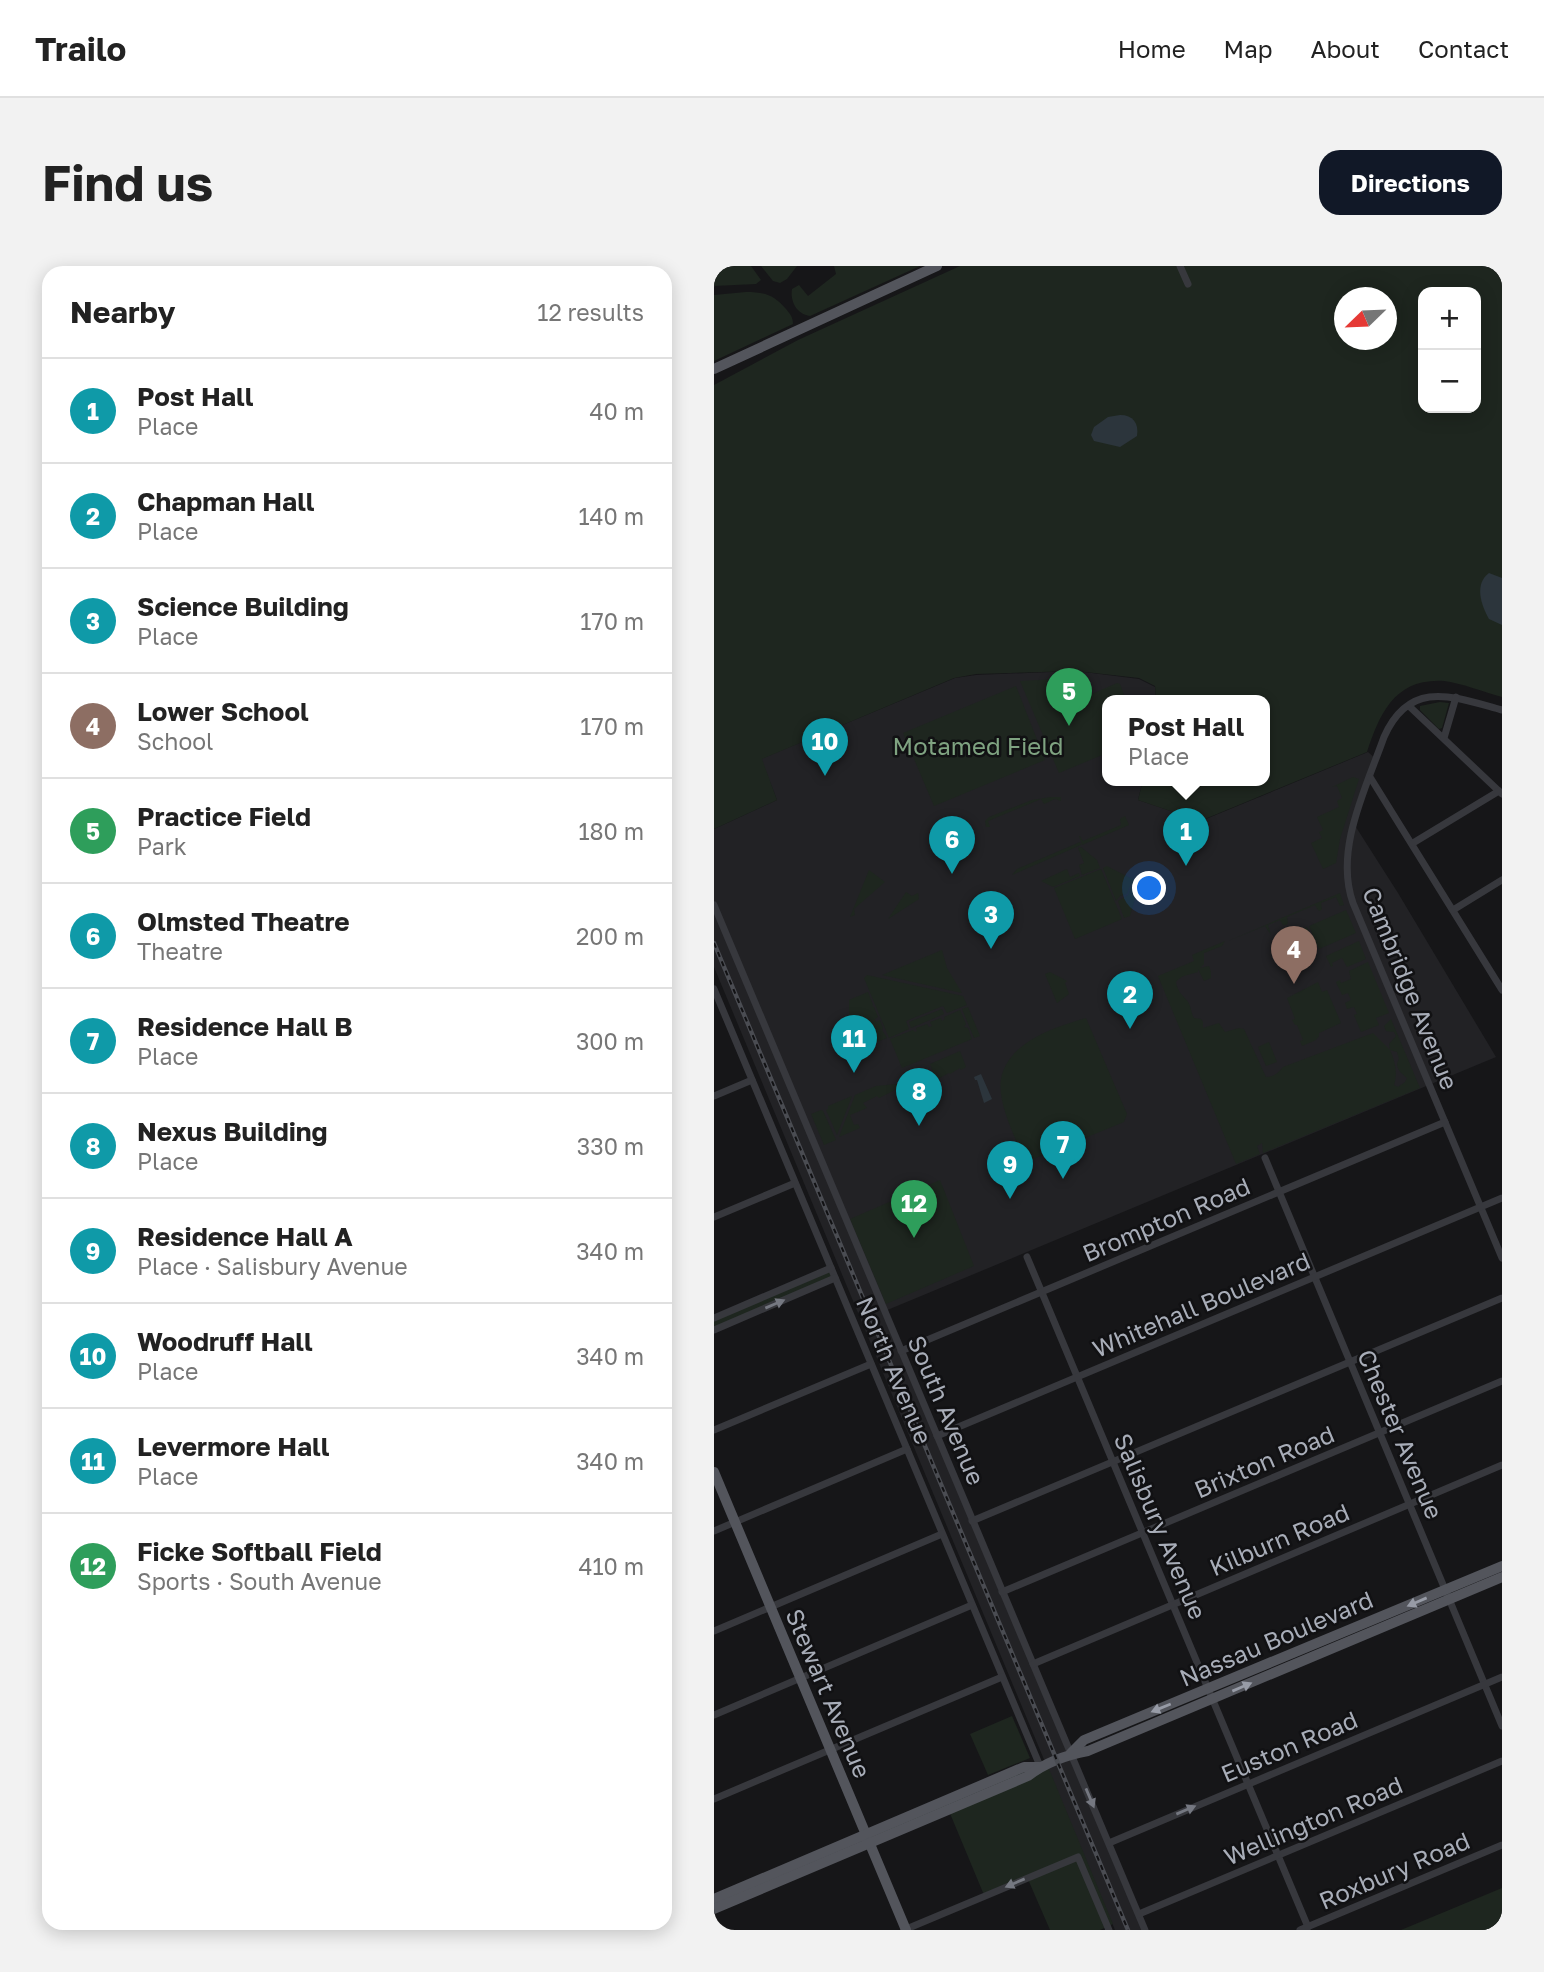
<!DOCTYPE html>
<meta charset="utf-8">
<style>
:root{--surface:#fff;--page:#f2f2f2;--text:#222;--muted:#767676;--line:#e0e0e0;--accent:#111827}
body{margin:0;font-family:"Golos Text",sans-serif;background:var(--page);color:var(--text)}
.controls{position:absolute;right:21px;top:21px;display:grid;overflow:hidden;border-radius:14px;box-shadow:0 4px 18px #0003}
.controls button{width:63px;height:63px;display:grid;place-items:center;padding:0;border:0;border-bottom:2px solid var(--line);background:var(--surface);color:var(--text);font:35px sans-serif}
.compass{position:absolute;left:620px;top:21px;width:63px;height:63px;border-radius:50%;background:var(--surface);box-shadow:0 4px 18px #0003;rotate:247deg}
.you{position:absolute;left:436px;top:623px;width:24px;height:24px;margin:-18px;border:5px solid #fff;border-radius:50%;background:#1a73e8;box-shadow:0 0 0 10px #1a73e833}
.badge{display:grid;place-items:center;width:46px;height:46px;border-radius:50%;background:var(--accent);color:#fff;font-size:23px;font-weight:700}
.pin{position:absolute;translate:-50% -58px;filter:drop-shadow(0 2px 4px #0008)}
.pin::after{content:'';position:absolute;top:37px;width:24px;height:21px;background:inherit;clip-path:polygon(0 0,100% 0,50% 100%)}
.popup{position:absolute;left:388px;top:429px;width:168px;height:91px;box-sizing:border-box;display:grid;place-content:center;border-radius:14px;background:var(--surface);filter:drop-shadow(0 2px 5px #0005);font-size:23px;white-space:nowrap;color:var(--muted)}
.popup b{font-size:26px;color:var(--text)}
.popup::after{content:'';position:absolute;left:50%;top:100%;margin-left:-14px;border:14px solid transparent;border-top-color:var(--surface)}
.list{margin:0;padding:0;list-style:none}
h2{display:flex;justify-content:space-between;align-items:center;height:91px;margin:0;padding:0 28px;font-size:30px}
h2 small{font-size:23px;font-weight:400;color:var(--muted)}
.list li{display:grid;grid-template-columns:46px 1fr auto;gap:21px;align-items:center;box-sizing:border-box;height:105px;padding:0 28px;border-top:2px solid var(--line)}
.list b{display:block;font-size:26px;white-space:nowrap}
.list p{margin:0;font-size:23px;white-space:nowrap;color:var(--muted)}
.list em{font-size:23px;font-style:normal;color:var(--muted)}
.map{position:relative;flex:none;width:788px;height:1664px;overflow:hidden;border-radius:21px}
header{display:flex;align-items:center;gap:42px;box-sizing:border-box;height:98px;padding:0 35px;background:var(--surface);border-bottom:2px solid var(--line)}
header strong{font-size:33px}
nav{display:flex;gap:38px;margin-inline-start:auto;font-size:24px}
.intro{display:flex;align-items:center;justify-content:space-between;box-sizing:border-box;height:168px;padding:0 42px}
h1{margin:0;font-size:49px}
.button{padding:18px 32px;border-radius:21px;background:var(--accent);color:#fff;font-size:24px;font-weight:700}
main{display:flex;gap:42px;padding:0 42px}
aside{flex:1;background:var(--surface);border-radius:21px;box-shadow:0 4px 18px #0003}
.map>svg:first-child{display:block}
.built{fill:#222225}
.green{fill:#1e261f;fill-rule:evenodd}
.water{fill:#2c353c}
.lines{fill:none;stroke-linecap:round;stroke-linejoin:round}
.minor{stroke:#37383d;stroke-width:7}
.major{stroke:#53555c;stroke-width:10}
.rail-casing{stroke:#4a4c52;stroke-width:4.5}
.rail{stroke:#111113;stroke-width:2;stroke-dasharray:5;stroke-linecap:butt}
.oneway{fill:#757881}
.oneway2{fill:#979ba6}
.labels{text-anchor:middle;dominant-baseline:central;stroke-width:5;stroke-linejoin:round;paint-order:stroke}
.park-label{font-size:24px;fill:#7fa381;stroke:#111113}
.street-label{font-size:24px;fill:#a8adb8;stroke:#111113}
</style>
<header>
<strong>Trailo</strong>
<nav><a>Home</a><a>Map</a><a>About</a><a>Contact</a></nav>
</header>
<div class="intro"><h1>Find us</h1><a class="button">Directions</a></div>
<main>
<aside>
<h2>Nearby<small>12 results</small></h2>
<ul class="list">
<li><span class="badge" style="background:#0f9aa8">1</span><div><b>Post Hall</b><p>Place</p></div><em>40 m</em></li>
<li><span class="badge" style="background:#0f9aa8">2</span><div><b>Chapman Hall</b><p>Place</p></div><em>140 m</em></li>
<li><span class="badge" style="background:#0f9aa8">3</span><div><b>Science Building</b><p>Place</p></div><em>170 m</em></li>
<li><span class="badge" style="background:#8d6e63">4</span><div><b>Lower School</b><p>School</p></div><em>170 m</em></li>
<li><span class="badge" style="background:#2e9e5b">5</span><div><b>Practice Field</b><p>Park</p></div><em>180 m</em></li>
<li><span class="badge" style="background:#0f9aa8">6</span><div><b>Olmsted Theatre</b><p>Theatre</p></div><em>200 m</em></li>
<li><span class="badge" style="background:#0f9aa8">7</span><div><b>Residence Hall B</b><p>Place</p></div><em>300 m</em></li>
<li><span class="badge" style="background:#0f9aa8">8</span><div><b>Nexus Building</b><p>Place</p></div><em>330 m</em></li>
<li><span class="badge" style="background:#0f9aa8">9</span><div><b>Residence Hall A</b><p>Place · Salisbury Avenue</p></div><em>340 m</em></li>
<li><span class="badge" style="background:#0f9aa8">10</span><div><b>Woodruff Hall</b><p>Place</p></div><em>340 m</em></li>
<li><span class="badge" style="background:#0f9aa8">11</span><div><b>Levermore Hall</b><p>Place</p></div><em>340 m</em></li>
<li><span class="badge" style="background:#2e9e5b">12</span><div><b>Ficke Softball Field</b><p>Sports · South Avenue</p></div><em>410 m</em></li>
</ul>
</aside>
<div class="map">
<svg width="788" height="1664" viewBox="0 0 788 1664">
<rect width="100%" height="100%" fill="#161618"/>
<polygon class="built" points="362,405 425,413 441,421 442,434 393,434 393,514 429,514 424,534 487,555 654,486 662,493 640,558 684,627 782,791 171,1045 433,1664 401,1664 0,701 0,563 63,534 47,493 241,412 262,409"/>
<g class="green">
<polygon points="0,0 37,0 47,14 42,18 0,20"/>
<polygon points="47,0 83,0 73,13 66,17 59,15"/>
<path d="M120 0H206L96 50C83 48 76 36 78 23L85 19 94 30 122 8Z"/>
<path d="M246 0H788V431C770 426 747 417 730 415 681 412 666 447 653 486L486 555 424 534 429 514H551V434H442L441 420 425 412 362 405 262 408 240 412 48 493 63 534 0 563V119L84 74ZM709 26H762V142H709ZM631 32H673V74H631Z"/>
<path d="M32 26C50 26 60 29 72 43 76 48 79 51 79 58L0 95V29Z"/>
<polygon points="363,412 371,431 403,417 406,418 412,434 393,434 393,487 345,507 306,415"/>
<polygon points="302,420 331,494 220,540 189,467"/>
<polygon points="726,436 735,437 728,462 725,463 706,444 706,440"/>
<polygon points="639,511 645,513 626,573 622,597 609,603 597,577 608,572 605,566 609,564 603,551 625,541 623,535 628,532 623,520 618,521"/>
<polygon points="337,531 347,531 347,535 341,533 330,538 327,533 274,555 276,561 272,561 271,555 275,551 318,534"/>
<polygon points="411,550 415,559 368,579 365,570 366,570 369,575 407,559 406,553"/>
<polygon points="366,576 367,579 298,609 303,603"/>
<polygon points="367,581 383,594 386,602 368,609 365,599 370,597 364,582"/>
<polygon points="393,600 424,616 416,620 413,628 406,630 402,635 389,602"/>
<polygon points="353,603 356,611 365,607 366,610 339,621 327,615"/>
<polygon points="387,603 408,653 361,673 340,622"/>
<polygon points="155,604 171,616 140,643 141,649 136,651"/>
<polygon points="424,618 425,619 416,650 410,652 404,635 414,629 417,621"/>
<polygon points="192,626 198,630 204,627 205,633 174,653"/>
<polygon points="626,627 630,639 626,640 622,631 607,637 608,643 606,645 604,644 601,639 573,651 574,657 572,659 569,659 566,654 554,659 557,669 551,660 514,675"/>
<polygon points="632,644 642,667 605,683 595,660"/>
<path d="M593 661 602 684C588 689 566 705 562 681L565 674Z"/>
<path d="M511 675 508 680 490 687V698L486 702 495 700 497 706V712L490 715 484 703V706C475 709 467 709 462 716 464 727 468 728 474 736 477 740 477 747 480 752L487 753 489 756V762L505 757 511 766 525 762 530 763 552 811C560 811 564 807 569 801L659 767 676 784 675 778 682 770 680 766 672 765 670 760 677 753 706 822 549 887 548 877 543 880 546 888 522 898 444 710 480 695 478 689ZM676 784 683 786 685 793C680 801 686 806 693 812L691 816 684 821 680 819C684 807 681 795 676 784Z"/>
<polygon points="645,675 652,693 633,701 628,692 618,697 619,700 617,701 612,690"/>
<polygon points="228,684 233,702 248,727 168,709"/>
<polygon points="654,696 675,747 662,752 665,759 647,766 640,749 643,748 640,741 633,743 631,737 637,734 634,727 628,729 622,716 626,714 627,717 637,713 635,705"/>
<polygon points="336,706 353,715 351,717 355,728 343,737 331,708"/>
<polygon points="153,709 249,730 253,739 233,747 229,740 192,755 195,763 175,772 150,712"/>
<polygon points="604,716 608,726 613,724 627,757 605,767 605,770 602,774 588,780 586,775 589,774 583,759 581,759 578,754 581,753 573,732"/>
<polygon points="154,726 159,739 158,740 160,741 164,751 161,753 162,756 166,754 169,762 168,764 173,772 135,787 135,734"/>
<polygon points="254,741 266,770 260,772 248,743"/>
<polygon points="228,743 230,748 197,762 195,756"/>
<polygon points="246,744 252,758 250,761 254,762 258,773 188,802 176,773 199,764 201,766 203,765 202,762 213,758 215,761 218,760 216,756 227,752 228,755 231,753 230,751"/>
<path d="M372 752 413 848 410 856 312 896C302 874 283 837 287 813 294 776 341 761 372 752Z"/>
<polygon points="555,776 563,796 552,800 544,781"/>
<polygon points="246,785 252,801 247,804 246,802 236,808 235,807 222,814 216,798"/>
<polygon points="183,818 185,822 165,832 163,830 149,837 153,842 136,849 140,859 144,858 146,862 125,871 141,829 162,820"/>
<polygon points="138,830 123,869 112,844 114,843 114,840"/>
<polygon points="107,844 109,845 122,874 110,879 97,848"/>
<polygon points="226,914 260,1000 172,1038 136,953"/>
<polygon points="116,1004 120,1012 0,1063 0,1053"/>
<polygon points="298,1450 316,1492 274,1509 256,1468"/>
<polygon points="333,1498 399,1658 386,1664 336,1664 313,1611 270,1629 235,1545 0,1642 0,1633 309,1502"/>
<polygon points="788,1622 788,1664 687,1664"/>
</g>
<g class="water">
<path d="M406 149C419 149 425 157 423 170L406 181 380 175 377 169 380 161 394 151Z"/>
<path d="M775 307 788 312V359L775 353C767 339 760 318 775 307Z"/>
<polygon points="267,808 278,833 270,837 263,814 261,814 260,811"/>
</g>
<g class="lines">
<g class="minor">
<polyline points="466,0 474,18"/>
<polyline points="695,440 788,528"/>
<path d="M788 444C740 431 696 412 670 471 652 522 620 584 639 637L788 992"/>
<polyline points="730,472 742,431"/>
<polyline points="656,511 788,724"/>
<polyline points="699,577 785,525"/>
<polyline points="0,639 431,1664"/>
<polyline points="739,644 788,614"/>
<polyline points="0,723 326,1500"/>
<polyline points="0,830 38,814"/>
<polyline points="551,892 788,1460"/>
<polyline points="0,951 81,917"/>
<polyline points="313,991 594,1661"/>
<polyline points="0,1052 117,1002"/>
<polyline points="0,1064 121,1012"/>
<polyline points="187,1085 731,856"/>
<polyline points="0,1164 157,1098"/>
<polyline points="223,1170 788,932"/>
<polyline points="258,1255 788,1032"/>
<polyline points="0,1265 193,1183"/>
<polyline points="288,1326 788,1115"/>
<polyline points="0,1365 228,1268"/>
<polyline points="319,1398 788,1199"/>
<polyline points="0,1449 258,1339"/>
<polyline points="0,1533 288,1411"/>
<polyline points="395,1577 788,1411"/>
<polyline points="425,1648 788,1495"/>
<polyline points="190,1664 364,1591 395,1664"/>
<polyline points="586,1664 788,1579"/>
</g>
<g class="major">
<polyline points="0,103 223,0"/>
<polyline points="0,1206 192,1664"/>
<polyline points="357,1487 370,1474 788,1300"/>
<polyline points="0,1633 310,1501 325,1501"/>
<path d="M0 1643 314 1510C332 1496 352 1489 374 1485L788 1311"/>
</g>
<defs>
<polyline id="rail" points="0,677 414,1664"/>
</defs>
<use href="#rail" class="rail-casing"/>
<use href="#rail" class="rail"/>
</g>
<defs><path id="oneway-solid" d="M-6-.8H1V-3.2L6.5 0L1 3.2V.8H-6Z" transform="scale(1.75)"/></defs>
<g class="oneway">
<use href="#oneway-solid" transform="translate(61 1038) rotate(-23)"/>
<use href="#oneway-solid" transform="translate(376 1532) rotate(67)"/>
<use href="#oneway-solid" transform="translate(472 1544) rotate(-23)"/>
<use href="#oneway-solid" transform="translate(301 1617) rotate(157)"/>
</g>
<g class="oneway2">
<use href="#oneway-solid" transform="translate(703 1336) rotate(157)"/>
<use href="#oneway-solid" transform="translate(528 1421) rotate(-23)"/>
<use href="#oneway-solid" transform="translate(447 1442) rotate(158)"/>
</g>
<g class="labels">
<g class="park-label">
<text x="264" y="479">Motamed Field</text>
</g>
<g class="street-label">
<text transform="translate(697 722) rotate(68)">Cambridge Avenue</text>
<text transform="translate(452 953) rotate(-23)">Brompton Road</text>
<text transform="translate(487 1038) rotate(-23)">Whitehall Boulevard</text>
<text transform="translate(181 1104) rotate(67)">North Avenue</text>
<text transform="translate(233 1144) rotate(67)">South Avenue</text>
<text transform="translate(687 1168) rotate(67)">Chester Avenue</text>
<text transform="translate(550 1195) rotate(-23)">Brixton Road</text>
<text transform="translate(447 1260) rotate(67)">Salisbury Avenue</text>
<text transform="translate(565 1273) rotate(-23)">Kilburn Road</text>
<text transform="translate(562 1372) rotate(-23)">Nassau Boulevard</text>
<text transform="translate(115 1427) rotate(67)">Stewart Avenue</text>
<text transform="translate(575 1480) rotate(-23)">Euston Road</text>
<text transform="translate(599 1554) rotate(-23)">Wellington Road</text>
<text transform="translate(680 1604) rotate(-23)">Roxbury Road</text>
</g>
</g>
</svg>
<div class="controls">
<button>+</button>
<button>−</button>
</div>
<svg class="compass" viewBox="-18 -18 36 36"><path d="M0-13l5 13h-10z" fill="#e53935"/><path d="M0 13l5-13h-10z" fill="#767676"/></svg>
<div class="you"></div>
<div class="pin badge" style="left:472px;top:600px;background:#0f9aa8">1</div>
<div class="popup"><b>Post Hall</b>Place</div>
<div class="pin badge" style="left:416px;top:763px;background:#0f9aa8">2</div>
<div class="pin badge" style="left:277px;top:683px;background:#0f9aa8">3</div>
<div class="pin badge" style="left:580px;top:718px;background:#8d6e63">4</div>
<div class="pin badge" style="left:355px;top:460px;background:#2e9e5b">5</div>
<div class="pin badge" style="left:238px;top:608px;background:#0f9aa8">6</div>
<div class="pin badge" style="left:349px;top:913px;background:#0f9aa8">7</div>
<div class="pin badge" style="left:205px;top:860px;background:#0f9aa8">8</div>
<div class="pin badge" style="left:296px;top:933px;background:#0f9aa8">9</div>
<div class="pin badge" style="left:111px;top:510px;background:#0f9aa8">10</div>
<div class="pin badge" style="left:140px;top:807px;background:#0f9aa8">11</div>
<div class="pin badge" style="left:200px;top:972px;background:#2e9e5b">12</div>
</div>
</main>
